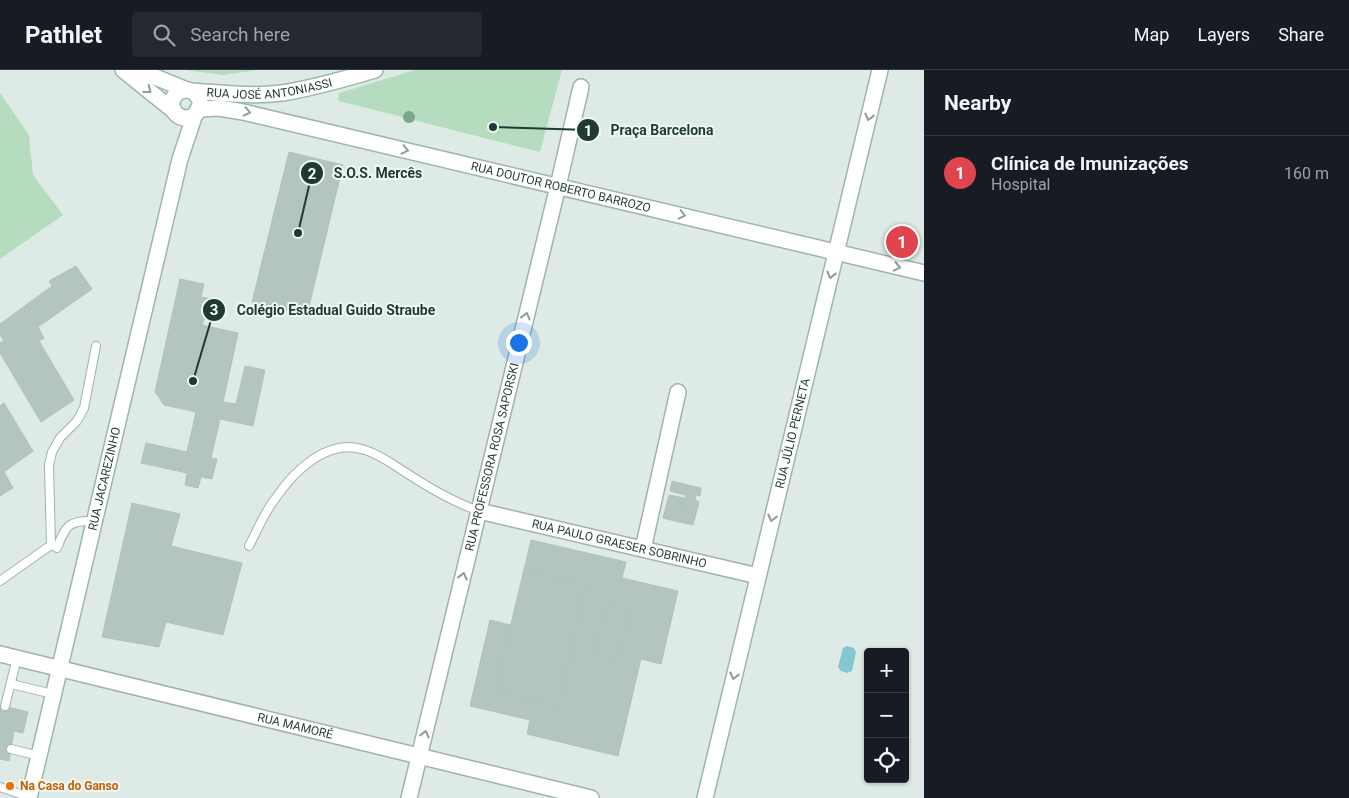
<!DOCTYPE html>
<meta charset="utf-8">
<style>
:root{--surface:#171b24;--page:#242831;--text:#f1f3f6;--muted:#9ea1a6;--line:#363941;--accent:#d93025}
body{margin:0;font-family:Roboto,sans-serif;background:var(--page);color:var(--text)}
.controls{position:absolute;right:15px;bottom:15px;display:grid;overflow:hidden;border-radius:5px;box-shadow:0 1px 4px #0004}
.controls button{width:45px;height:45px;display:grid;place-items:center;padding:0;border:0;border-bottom:1px solid var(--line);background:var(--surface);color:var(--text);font:25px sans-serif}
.you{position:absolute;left:518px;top:272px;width:18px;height:18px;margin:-12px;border:4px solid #fff;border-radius:50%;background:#1a73e8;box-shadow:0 0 0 8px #1a73e833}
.badge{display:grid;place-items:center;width:32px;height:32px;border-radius:50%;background:var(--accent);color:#fff;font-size:16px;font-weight:700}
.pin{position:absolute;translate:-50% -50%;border:2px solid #fff;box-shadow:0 1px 5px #0006}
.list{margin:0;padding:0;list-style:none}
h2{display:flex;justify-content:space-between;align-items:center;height:65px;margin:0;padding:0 20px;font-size:21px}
h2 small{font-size:16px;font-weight:400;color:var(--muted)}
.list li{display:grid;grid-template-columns:32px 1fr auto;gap:15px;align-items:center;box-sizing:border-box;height:75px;padding:0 20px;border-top:1px solid var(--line)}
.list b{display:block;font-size:19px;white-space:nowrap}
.list p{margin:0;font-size:16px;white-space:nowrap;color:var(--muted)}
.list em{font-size:16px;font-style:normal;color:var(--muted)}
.icon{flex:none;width:28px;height:28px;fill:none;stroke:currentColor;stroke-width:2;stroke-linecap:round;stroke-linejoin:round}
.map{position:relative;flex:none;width:924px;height:728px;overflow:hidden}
header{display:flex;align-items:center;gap:30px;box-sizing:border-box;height:70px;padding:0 25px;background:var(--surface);border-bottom:1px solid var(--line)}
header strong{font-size:24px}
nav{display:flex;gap:28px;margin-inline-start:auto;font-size:18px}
.search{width:350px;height:45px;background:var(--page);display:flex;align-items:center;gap:12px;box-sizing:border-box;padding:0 18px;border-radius:5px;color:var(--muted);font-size:19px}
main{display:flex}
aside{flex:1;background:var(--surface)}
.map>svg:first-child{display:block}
.green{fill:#b6dcc0}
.water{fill:#84c6d1}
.building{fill:#b3c5bd;stroke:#b0c4bb}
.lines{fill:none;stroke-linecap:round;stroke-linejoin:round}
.service-casing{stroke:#a1b2ac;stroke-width:10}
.minor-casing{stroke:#a1b2ac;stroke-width:18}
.tertiary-casing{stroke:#a1b2ac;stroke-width:18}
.secondary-casing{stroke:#9db6ad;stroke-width:18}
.service{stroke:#fff;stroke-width:8}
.minor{stroke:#fff;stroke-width:15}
.tertiary{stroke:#fff;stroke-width:15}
.secondary{stroke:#fff;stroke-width:15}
.tree{fill:#7aa78c}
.oneway{stroke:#8f9c98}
.food-dot{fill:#e8710a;stroke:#eef7f2;stroke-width:2}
.labels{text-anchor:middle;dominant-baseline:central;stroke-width:4;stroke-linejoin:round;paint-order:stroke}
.street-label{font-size:12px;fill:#1f3a32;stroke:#eef7f2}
.food-label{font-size:12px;font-weight:bold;fill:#c56008;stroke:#eef7f2;text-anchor:start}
.leader{fill:none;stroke:#1f3a32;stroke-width:2}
.callout-dot{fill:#1f3a32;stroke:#eef7f2;stroke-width:2}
.mark-label{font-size:15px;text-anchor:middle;font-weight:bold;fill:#fff}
.callout-label{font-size:14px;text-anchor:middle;font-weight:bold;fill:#1f3a32;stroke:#eef7f2;stroke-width:4;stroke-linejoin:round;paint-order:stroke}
</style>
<header>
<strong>Pathlet</strong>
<div class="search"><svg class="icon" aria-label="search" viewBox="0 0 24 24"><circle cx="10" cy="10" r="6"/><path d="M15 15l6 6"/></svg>Search here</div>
<nav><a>Map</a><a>Layers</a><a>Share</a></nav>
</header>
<main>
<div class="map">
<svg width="924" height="728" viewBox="0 0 924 728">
<rect width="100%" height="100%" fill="#deeae5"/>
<g class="green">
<polygon points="185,0 257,0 223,5"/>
<polygon points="415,0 562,0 540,82 339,31 338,29 339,23"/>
<polygon points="0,23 29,65 33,105 63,145 0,189"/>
</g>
<polygon class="water" points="847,576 854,578 856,582 852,601 847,603 841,601 838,597 843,578"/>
<g class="building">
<polygon points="289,82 343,95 307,245 252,232"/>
<polygon points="76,196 92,219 38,257 44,268 39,271 74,330 41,352 0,283 0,273 4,271 0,265 0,254 52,216 49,211"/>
<polygon points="180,209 204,214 201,227 223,231 218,252 204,249 202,255 238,263 223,332 236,334 245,296 265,300 253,356 220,349 211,388 217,389 212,409 201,407 198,418 185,415 187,403 141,393 146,373 187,382 196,342 164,335 155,322"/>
<polygon points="4,333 33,381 4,402 13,418 0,426 0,336"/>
<polygon points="672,411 688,415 685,425 670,421"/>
<polygon points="688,415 701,418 700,426 696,425 695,430 699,432 693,455 679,452"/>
<polygon points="669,425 684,428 679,452 663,448"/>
<polygon points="132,433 180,444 171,476 242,493 223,565 166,552 159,577 102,567"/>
<polygon points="531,470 626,492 622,508 678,521 661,594 641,589 618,686 527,664 530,650 470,636 490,550 511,555"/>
<polygon points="524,500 586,515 558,636 495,621"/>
<polygon points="605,535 630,540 619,589 594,584"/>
<polygon points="0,635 28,642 23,663 14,661 9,691 0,689"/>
</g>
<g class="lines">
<defs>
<g id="service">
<polyline points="51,475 49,395 52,382 60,368 77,351 84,338 96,276"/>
<path d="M249 476C257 461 264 443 275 429 294 401 328 367 365 380 381 385 395 396 408 404 431 419 453 432 479 441"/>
<path d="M0 511 51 475 57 478C66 455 69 450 94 451"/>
<polyline points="11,614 53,624"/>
<polyline points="5,636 17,588"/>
<polyline points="11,679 39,686"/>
<polyline points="0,717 29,727"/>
</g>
<g id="minor">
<polyline points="558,116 581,17"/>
<path id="s1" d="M479 441 758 506"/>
<polyline points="643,479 678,322"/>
<path id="s2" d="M0 584 591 728"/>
</g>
<g id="tertiary">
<path id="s3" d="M409 728 558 116"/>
</g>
<g id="secondary">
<polyline points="123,0 174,41"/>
<polyline points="138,0 187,20"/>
<circle cx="186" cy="34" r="14"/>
<path id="s4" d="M191 21C221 23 252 27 282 23 314 18 345 9 375 0"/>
<path id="s5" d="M198 39 219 38 243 42 924 203"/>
<path id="s6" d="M29 728 180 89 195 44"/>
<path id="s7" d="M705 728 880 0"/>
</g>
</defs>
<use href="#service" class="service-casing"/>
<use href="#minor" class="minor-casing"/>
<use href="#tertiary" class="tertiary-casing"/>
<use href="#secondary" class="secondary-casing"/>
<use href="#service" class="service"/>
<use href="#minor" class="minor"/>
<use href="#tertiary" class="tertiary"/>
<use href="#secondary" class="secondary"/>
</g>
<circle class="tree" cx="409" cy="47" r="6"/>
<defs><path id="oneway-chevron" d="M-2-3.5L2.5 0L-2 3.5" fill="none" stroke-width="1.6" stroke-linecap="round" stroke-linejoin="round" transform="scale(1.25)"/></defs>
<g class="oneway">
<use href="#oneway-chevron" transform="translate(148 20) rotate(38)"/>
<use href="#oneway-chevron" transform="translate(247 42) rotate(13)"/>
<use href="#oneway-chevron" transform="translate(869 47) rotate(104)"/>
<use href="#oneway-chevron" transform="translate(405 80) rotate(13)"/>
<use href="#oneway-chevron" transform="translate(682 145) rotate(13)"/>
<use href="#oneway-chevron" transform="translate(897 197) rotate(13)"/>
<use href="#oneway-chevron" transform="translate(831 205) rotate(104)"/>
<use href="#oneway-chevron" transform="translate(526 246) rotate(-76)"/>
<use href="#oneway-chevron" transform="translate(772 448) rotate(104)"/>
<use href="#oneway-chevron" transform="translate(463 506) rotate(-76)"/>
<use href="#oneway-chevron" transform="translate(734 606) rotate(104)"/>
<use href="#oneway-chevron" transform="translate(425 664) rotate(-76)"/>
</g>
<circle class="food-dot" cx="10" cy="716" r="5"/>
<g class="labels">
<g class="street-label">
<text stroke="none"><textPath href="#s4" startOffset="79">RUA JOSÉ ANTONIASSI</textPath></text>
<text stroke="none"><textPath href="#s5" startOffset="372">RUA DOUTOR ROBERTO BARROZO</textPath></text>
<text stroke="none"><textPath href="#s7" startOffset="375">RUA JÚLIO PERNETA</textPath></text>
<text stroke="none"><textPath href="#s3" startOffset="351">RUA PROFESSORA ROSA SAPORSKI</textPath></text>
<text stroke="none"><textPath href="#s6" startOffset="328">RUA JACAREZINHO</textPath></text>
<text stroke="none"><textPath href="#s1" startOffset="144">RUA PAULO GRAESER SOBRINHO</textPath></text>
<text stroke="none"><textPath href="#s2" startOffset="304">RUA MAMORÉ</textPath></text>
</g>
<g class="food-label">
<text x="20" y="716">Na Casa do Ganso</text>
</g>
</g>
<path class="leader" d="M493 57L588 60M298 163L312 103M193 311L214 240"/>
<g class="callout-dot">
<circle cx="493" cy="57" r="5"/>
<circle cx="298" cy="163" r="5"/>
<circle cx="193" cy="311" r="5"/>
<circle cx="588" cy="60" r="12"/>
<circle cx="312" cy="103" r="12"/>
<circle cx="214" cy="240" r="12"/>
</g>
<g class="mark-label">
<text x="588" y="66">1</text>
<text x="312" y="109">2</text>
<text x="214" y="245">3</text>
</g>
<g class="callout-label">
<text x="662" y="65">Praça Barcelona</text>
<text x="378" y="108">S.O.S. Mercês</text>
<text x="336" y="245">Colégio Estadual Guido Straube</text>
</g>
</svg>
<div class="controls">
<button>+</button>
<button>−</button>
<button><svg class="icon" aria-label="locate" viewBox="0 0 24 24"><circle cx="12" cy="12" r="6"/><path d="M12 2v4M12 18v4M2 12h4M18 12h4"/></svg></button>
</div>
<div class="you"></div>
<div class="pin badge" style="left:902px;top:172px;background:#e0444e">1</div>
</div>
<aside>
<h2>Nearby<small></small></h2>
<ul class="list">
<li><span class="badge" style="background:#e0444e">1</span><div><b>Clínica de Imunizações</b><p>Hospital</p></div><em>160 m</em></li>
</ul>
</aside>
</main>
